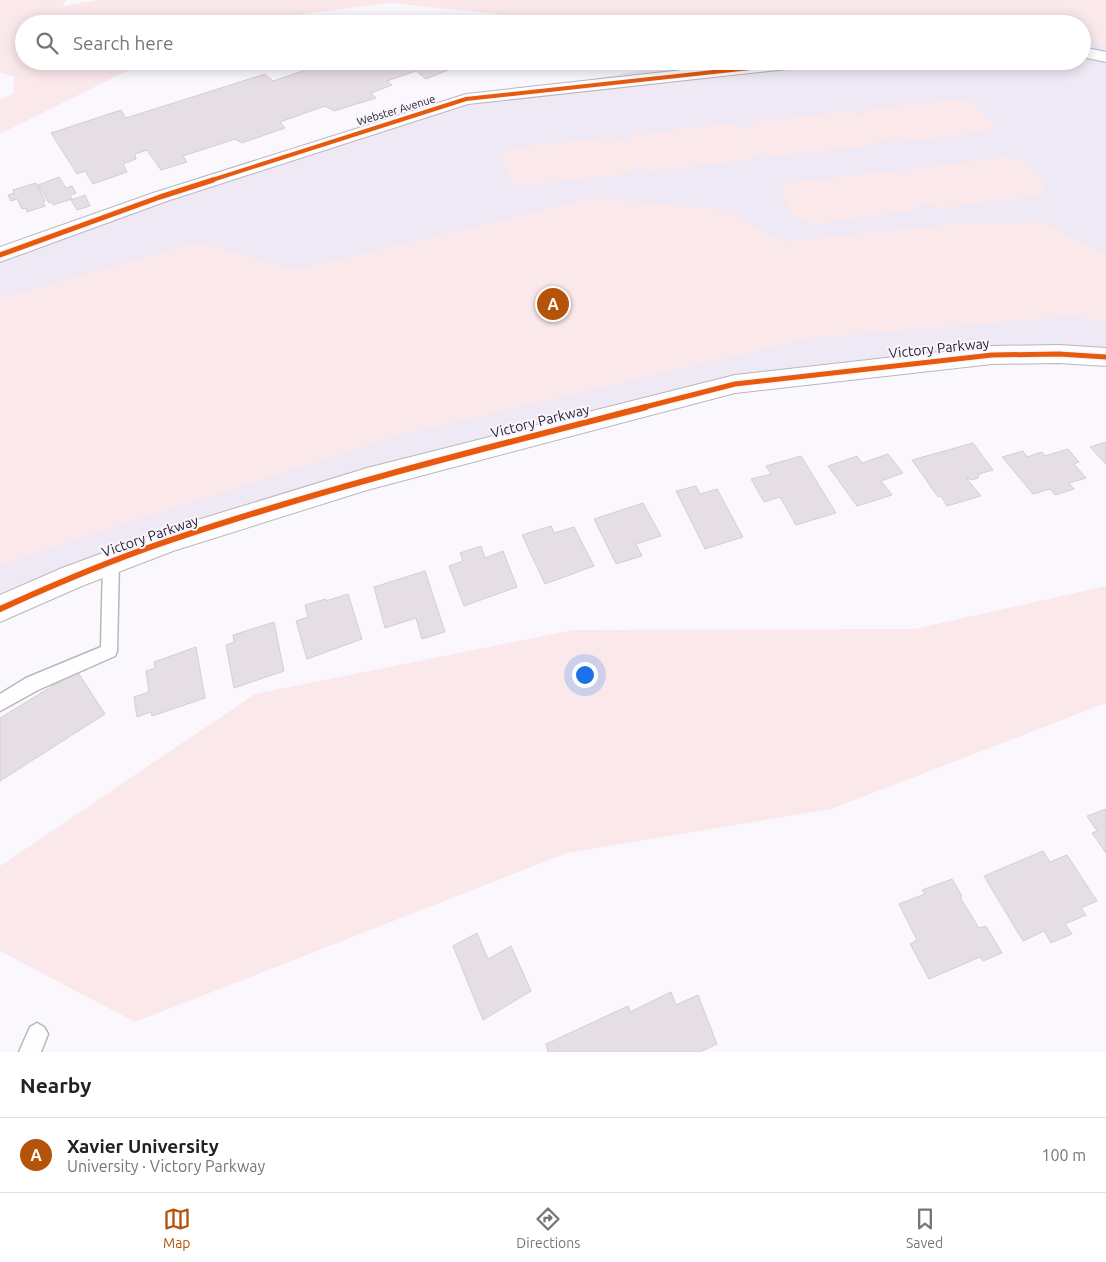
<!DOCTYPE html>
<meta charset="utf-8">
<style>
:root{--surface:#fff;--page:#f2f2f2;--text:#222;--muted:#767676;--line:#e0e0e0;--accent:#b45309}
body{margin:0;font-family:Ubuntu,sans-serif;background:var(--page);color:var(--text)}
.you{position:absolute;left:584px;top:674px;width:18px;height:18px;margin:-12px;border:4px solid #fff;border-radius:50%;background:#1a73e8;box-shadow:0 0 0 8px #1a73e833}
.badge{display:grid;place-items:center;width:32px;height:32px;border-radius:50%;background:var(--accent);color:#fff;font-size:16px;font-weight:700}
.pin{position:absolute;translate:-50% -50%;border:2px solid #fff;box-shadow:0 1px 5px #0006}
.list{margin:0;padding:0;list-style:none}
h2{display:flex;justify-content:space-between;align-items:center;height:65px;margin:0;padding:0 20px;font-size:21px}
h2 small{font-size:16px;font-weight:400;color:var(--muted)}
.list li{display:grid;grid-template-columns:32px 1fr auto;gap:15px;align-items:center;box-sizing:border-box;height:75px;padding:0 20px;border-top:1px solid var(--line)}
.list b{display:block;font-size:19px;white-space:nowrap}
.list p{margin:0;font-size:16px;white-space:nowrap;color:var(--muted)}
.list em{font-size:16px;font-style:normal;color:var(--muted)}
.icon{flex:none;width:28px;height:28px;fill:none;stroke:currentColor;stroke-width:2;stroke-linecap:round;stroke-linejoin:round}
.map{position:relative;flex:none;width:1106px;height:1052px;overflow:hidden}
.search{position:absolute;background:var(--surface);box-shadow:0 2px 12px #0003;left:15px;right:15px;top:15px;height:55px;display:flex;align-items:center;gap:12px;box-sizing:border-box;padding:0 18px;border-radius:28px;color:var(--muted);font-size:19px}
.sheet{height:140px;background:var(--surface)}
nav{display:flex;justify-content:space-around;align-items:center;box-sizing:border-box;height:70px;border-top:1px solid var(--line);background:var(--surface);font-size:14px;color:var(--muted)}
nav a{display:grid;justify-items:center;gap:2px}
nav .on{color:var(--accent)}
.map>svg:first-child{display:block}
.built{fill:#eee9f5}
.green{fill:#fae8eb}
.building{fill:#e5dee5;stroke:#d5ced4}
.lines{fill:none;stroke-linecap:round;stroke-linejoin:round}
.lane-casing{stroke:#b9b6bd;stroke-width:3}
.street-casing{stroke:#b9b6bd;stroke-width:2}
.secondary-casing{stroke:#b9b6bd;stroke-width:2}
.lane{fill:#fefeff;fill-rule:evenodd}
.street{fill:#fefeff;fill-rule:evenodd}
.secondary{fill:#fefeff;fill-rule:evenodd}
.cycleway-far2-casing{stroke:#f9f5ff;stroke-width:5.5}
.cycleway-far1-casing{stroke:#f9f5ff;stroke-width:8}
.cycleway-casing{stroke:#f9f5ff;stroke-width:9}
.cycleway-far2{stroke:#e8590c;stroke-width:4}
.cycleway-far1{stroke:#e8590c;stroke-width:5}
.cycleway{stroke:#e8590c;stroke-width:6}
.labels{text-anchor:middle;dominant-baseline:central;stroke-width:4;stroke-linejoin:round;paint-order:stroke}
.far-street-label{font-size:11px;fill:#211d26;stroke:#f9f5ff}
.street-label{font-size:14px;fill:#211d26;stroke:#f9f5ff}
</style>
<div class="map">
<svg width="1106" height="1052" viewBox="0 0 1106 1052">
<rect width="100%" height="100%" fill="#faf7fd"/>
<polygon class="built" points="1106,0 1106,357 1059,354 735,384 467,452 0,609 0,255 466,99 520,92 693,61 1082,61 1082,24"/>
<g class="green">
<polygon points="0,0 66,0 63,6 97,0 1106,0 1106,44 1082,41 1082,24 851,24 842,22 832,24 545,24 538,18 390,3 223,24 24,24 24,61 147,61 0,134 0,100 13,94 14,77 0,72"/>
<polygon points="585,61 646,61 596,71"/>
<polygon points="960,99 972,103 994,125 988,132 891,143 878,139 871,146 772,157 760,153 749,160 648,171 636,167 626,174 520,186 510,181 502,156 512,148 612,137 625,142 632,135 732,123 745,129 752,122 848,111 861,116 867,109"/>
<polygon points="1009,157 1023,161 1045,186 1040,196 938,208 923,202 915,211 813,224 795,217 779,191 786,183 889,171 904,176 912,168"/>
<polygon points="592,198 726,210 783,242 953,224 1043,222 1097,251 1106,253 1106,324 1075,316 812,338 396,436 32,554 0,567 0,298 200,242 295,270"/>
<polygon points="1106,586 1106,703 831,809 567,853 135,1022 0,951 0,866 255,694 573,630 915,629"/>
</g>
<g class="building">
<polygon points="331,61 437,61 448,70 426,79 416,71 387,81 392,85 371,93 376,98 334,111 325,106 280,122 285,128 242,143 235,139 183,156 187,162 161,170 147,150 135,154 136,159 123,164 127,172 93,184 85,171 77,174 51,133 121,110 126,118 265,74 273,81"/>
<polygon points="59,177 66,188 72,186 76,193 70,195 72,199 53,205 51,202 49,203 38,185"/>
<polygon points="36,183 45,201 43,202 45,206 27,212 26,208 22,209 17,199 11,201 8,195 14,193 13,190"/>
<polygon points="85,195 90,206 77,210 71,200"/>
<polygon points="1106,442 1106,464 1090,447"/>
<polygon points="973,443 993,470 979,474 978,478 972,480 966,478 981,496 947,506 941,496 938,497 912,460"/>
<polygon points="1068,449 1079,462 1074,464 1086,478 1069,483 1074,489 1055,495 1050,489 1033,494 1002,457 1023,451 1027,457 1042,452 1045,456"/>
<polygon points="888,454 903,473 881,481 892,495 857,506 828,466 857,456 862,463"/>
<polygon points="801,456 836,513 796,525 780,497 764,502 751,479 771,474 766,466"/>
<polygon points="696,486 700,494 717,489 743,537 705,549 676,491"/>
<polygon points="643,503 661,536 636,544 642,556 616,564 594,519"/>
<polygon points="551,526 554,533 574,527 594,566 545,584 522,535"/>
<polygon points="481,546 485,558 503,551 517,587 464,606 449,566 463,561 460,553"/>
<polygon points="425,571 445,632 422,639 416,618 385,628 374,587"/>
<polygon points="348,594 362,639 307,659 296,621 308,617 305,605 326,599 326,601"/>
<polygon points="274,622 284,671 234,688 226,645 234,642 233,635"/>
<polygon points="196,647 205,698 152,716 151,712 137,717 134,697 149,692 146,671 155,668 154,662"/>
<polygon points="77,671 105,714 0,781 0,718"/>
<polygon points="1106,809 1106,853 1092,833 1097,831 1087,816"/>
<polygon points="1043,851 1050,862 1067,855 1097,901 1081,908 1086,915 1065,924 1072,934 1051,943 1044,931 1023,941 984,876"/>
<polygon points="952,879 962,896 960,897 979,928 986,926 1002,953 983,961 980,957 929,979 910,944 917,940 899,904 925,894 922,890"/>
<polygon points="477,933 488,959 511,946 531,991 483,1020 453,946"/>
<polygon points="671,992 676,1005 698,995 717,1044 700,1052 548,1052 546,1044 628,1006 630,1012"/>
</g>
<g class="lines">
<defs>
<g id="lane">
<polygon points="111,555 116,557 119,562 117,651 115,656 38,690 0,711 0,694 26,678 101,647 103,562 106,557"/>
<polygon points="37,1023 44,1027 48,1034 41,1052 19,1052 30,1027"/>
</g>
<g id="street">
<polygon points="1082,47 1106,52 1106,62 1082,57"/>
<polygon points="765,61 823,61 821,65 815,66 468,104 167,201 0,262 0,247 153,193 466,94"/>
</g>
<polygon id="secondary" points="1059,345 1106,348 1106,366 1059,363 992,364 735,393 367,490 173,551 82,586 0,622 0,595 62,568 168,529 367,468 735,375 992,346"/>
</defs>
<use href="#lane" class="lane-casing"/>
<use href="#street" class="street-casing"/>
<use href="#secondary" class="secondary-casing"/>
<use href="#lane" class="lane"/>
<use href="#street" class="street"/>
<use href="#secondary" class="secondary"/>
<defs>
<polyline id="cycleway-far2" points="209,181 466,99 815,61"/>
<g id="cycleway-far1">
<polyline points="0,255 160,197 213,180"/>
<polyline points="641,408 735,384 992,355 1059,354 1106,357"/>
</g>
<path id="cycleway" d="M0 609C55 584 111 560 168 541 325 488 486 448 646 407"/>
</defs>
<use href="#cycleway-far2" class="cycleway-far2-casing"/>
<use href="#cycleway-far1" class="cycleway-far1-casing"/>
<use href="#cycleway" class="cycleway-casing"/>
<use href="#cycleway-far2" class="cycleway-far2"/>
<use href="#cycleway-far1" class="cycleway-far1"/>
<use href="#cycleway" class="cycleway"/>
</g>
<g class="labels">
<g class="far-street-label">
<text transform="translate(396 110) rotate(-17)">Webster Avenue</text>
</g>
<g class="street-label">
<text transform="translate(939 348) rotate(-6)">Victory Parkway</text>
<text transform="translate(540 421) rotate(-14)">Victory Parkway</text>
<text transform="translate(150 536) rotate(-19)">Victory Parkway</text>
</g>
</g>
</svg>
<div class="you"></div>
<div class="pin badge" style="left:553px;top:304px">A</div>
<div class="search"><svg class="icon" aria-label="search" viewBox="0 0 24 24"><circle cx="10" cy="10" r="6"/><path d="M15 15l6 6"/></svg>Search here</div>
</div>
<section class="sheet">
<h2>Nearby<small></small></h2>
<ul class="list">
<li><span class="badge">A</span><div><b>Xavier University</b><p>University · Victory Parkway</p></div><em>100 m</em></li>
</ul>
</section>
<nav>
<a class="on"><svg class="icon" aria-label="map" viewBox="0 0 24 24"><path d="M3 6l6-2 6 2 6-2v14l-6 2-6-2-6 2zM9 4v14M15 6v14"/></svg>Map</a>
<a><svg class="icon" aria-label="directions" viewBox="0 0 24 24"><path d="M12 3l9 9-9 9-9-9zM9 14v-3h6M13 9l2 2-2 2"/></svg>Directions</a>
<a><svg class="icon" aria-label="saved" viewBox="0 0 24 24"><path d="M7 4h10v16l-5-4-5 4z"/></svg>Saved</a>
</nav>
